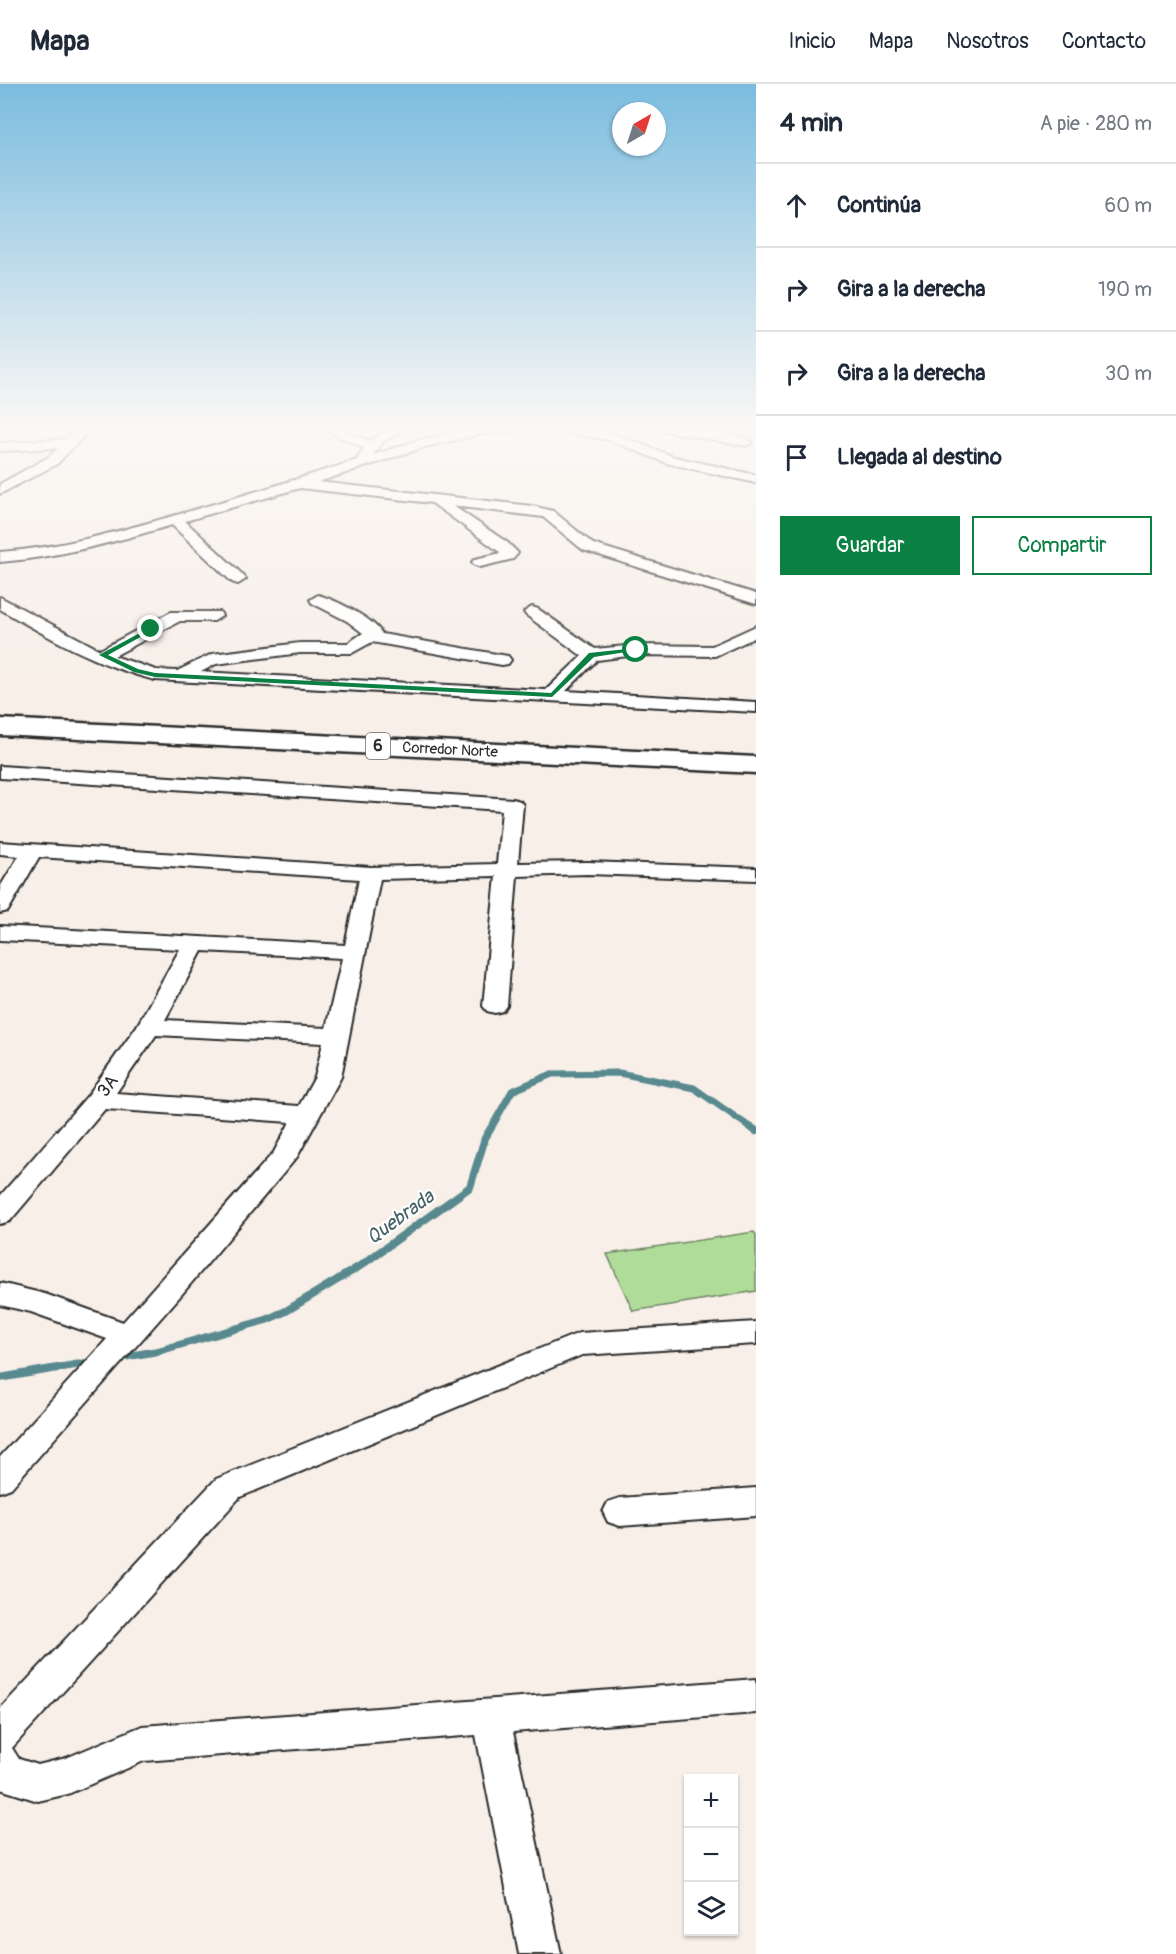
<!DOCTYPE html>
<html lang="es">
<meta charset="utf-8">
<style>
:root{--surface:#fff;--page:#f6f6f7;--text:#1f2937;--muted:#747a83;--line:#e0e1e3;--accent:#0b8043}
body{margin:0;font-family:Pangolin,sans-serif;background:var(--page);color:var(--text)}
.controls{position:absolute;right:18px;bottom:18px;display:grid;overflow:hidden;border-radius:0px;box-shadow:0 2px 4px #0004}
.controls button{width:54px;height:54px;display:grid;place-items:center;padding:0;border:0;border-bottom:2px solid var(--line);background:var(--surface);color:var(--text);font:30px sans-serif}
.compass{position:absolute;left:612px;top:18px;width:54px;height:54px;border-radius:50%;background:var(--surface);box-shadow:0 2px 4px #0004;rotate:39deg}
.stop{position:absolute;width:18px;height:18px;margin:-14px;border:4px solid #0b8043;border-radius:50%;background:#fff}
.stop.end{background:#0b8043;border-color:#fff;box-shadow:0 2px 6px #0008}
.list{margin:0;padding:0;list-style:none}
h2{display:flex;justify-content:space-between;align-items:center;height:78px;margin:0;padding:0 24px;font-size:26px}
h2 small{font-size:20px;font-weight:400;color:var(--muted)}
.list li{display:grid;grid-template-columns:39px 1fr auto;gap:18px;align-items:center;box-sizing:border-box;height:84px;padding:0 24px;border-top:2px solid var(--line)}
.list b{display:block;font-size:22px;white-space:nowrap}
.list em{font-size:20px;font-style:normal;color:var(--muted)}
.actions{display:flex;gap:12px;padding:18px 24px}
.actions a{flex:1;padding:14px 0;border:2px solid var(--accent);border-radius:0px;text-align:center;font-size:21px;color:var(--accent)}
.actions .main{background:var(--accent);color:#fff}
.icon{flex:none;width:33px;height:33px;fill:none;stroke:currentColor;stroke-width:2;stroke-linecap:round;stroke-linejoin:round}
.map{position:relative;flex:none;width:756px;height:1870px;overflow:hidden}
header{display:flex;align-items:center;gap:36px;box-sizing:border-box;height:84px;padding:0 30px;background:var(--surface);border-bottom:2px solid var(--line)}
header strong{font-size:28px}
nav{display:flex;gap:33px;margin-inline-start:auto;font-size:21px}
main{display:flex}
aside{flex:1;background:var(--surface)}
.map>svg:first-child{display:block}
.green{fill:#b0dc9a;stroke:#6e8462;stroke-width:1.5}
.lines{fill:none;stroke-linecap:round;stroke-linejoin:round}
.stream-far1{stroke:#59898f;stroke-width:7}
.stream{stroke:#59898f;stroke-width:8}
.minor-casing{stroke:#2b2b2b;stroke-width:4}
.motorway-casing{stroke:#2b2b2b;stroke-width:5}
.minor{fill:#fff;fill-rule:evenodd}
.motorway{fill:#fff;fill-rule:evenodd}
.route{fill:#0b8043}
.labels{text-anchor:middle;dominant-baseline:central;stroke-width:4.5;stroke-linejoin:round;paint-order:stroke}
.far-street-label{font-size:15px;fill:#2b2b2b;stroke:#fff}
.shield{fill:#fff;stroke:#6b6b6b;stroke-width:1.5}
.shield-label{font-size:16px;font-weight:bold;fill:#2b2b2b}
.street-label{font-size:18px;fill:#2b2b2b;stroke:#fff}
.water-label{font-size:20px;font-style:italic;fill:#466265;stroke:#fff}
</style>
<header>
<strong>Mapa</strong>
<nav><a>Inicio</a><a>Mapa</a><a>Nosotros</a><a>Contacto</a></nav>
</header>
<main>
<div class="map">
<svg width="756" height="1870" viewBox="0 0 756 1870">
<rect width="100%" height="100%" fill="#f7efe8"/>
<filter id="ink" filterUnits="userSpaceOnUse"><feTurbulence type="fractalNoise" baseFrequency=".0167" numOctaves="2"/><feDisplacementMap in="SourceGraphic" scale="12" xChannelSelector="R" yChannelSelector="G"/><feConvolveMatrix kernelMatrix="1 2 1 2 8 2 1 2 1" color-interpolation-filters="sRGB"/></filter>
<g filter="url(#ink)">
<polygon class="green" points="754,1148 756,1151 756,1207 633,1227 607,1170"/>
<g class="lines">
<polyline class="stream-far1" points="490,1046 512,1007 552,990 619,989 694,1004 754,1046"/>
<g class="stream">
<polyline points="752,1044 756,1047"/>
<polyline points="118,1274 158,1267 266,1236 286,1227 360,1182 470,1103 485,1054 491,1044"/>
<polyline points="0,1294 92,1278"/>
</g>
<defs>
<g id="minor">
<polygon points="79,342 93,342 57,380 0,410 0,400 47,374 58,364 0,367 0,359 66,355"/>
<path d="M317 342H335L370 357 393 342H412L384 357 373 371 416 357 477 343 533 342 527 346 477 351 425 363 318 398 532 422 553 427 593 460 756 510V520L583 466 543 433 453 422 508 459 518 469 513 475 480 483 475 481 472 478 475 475 501 469 432 419 300 404 185 437 244 492 246 495 238 500 232 498 172 441C115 458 60 473 0 478V468C60 464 116 448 173 432 235 414 296 396 357 376L364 364Z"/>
<polygon points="539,342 570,342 612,349 675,373 756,391 756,399 666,379 609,356 545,346"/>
<polygon points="654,342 682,342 746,354 753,358 746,362 660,346"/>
<path d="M318 511C334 515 375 535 382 550L502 571 508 572 511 576 508 580 502 581 372 558 352 569H300L216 580 201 588 546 606 582 572 526 531 524 528 532 523 538 525 595 565 636 561 712 562 756 542V553L715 572 636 571 597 576 566 607 756 618V628L155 596C99 582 49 554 0 525V513L100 566 171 528H220L222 532 214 537H180L114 572 156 586 177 587 212 570 300 559H348L363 549 347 537 312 519 310 516Z"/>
<path d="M0 682 513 715 520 717 523 721 518 779 588 778 756 784V796L588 790 517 792 507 922 503 927 495 929 487 927 483 922 496 792 380 795 341 993 297 1073 182 1210 11 1404 0 1408V1373L107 1255 31 1228 0 1221V1199L45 1210 123 1238 274 1068 290 1038 105 1025 10 1137 0 1140V1112L89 1010 137 942 180 865 0 856V842L345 861 359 795 39 773 8 827 0 829V803L19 772 0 770V758L371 783 497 780 502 726 0 694ZM202 867 342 874 326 944 165 936ZM156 951 323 959 315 993 299 1022 116 1009Z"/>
<polygon points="756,1238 756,1260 582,1271 240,1413 12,1664 19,1675 38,1681 66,1674 142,1642 756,1595 756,1629 513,1648 561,1870 519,1870 476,1651 144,1677 68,1710 38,1717 0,1705 0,1625 216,1395 579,1249"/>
<polygon points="756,1404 756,1432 620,1442 608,1438 603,1428 608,1418 620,1414"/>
</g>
<polygon id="motorway" points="0,635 756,673 756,689 0,651"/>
</defs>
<use href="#minor" class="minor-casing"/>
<use href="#motorway" class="motorway-casing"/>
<use href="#minor" class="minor"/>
<use href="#motorway" class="motorway"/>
</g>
</g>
<linearGradient id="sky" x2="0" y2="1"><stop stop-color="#7bbcdf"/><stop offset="0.57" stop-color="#fbf8f5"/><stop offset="1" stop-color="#fbf8f5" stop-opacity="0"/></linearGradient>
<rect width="756" height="604" fill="url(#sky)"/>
<polygon class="route" points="151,543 153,546 108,571 138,585 155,589 551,609 589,569 636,564 639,566 594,573 552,613 155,593 134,588 99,571"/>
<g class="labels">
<g class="far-street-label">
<text transform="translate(450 666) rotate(3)">Corredor Norte</text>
</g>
<rect class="shield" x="366" y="649" width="24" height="26" rx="4.5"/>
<g class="shield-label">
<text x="378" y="662">6</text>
</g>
<g class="street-label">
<text transform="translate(108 1002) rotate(-54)">3A</text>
</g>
<g class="water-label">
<text transform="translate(400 1133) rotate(-36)">Quebrada</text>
</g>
</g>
</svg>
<div class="controls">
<button>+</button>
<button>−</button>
<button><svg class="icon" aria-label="layers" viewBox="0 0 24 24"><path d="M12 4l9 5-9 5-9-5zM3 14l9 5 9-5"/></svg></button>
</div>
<svg class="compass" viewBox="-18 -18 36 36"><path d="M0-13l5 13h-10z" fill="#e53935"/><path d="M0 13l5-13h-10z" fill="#747a83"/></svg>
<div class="stop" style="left:636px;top:566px"></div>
<div class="stop end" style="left:151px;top:545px"></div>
</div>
<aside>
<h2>4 min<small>A pie · 280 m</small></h2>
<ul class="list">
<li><svg class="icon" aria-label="ahead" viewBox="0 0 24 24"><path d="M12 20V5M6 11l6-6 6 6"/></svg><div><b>Continúa</b></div><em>60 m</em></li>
<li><svg class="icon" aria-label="right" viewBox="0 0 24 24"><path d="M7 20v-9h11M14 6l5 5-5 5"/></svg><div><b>Gira a la derecha</b></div><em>190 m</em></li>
<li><svg class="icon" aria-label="right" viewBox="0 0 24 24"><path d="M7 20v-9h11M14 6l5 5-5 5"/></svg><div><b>Gira a la derecha</b></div><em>30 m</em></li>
<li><svg class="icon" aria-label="arrive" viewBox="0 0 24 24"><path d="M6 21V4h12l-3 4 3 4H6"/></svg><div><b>Llegada al destino</b></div></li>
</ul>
<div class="actions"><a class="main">Guardar</a><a>Compartir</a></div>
</aside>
</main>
